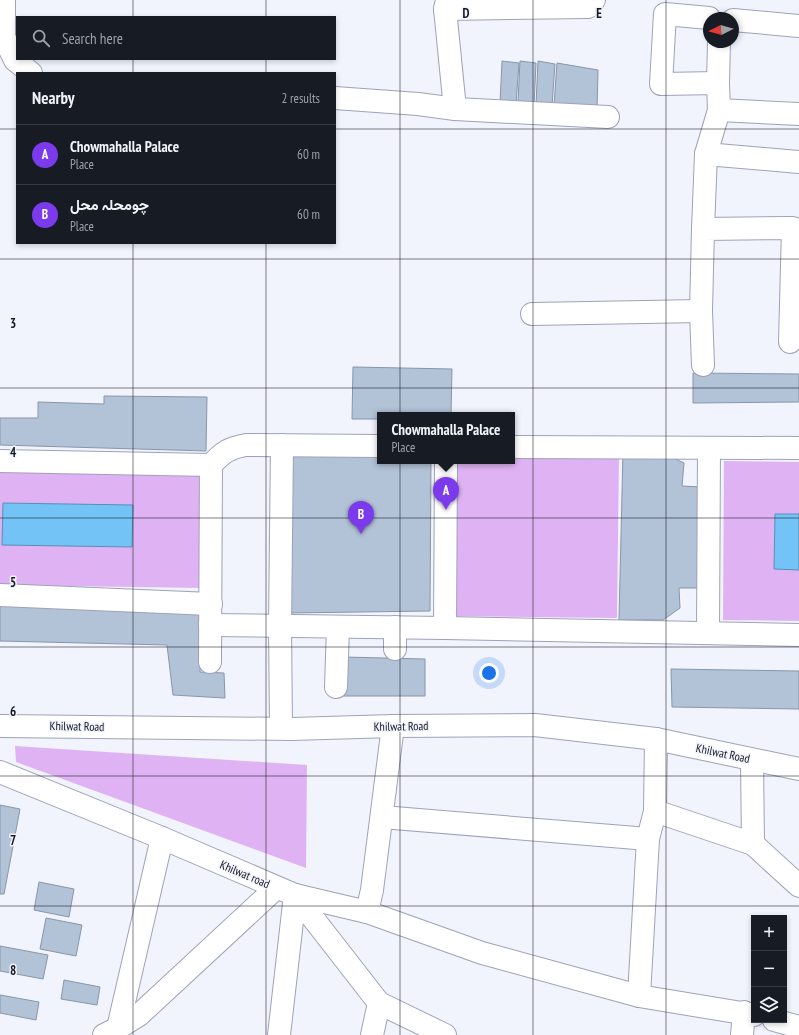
<!DOCTYPE html>
<meta charset="utf-8">
<style>
:root{--surface:#171b24;--page:#20242c;--text:#f1f3f6;--muted:#9ea1a6;--line:#363941;--accent:#7c3aed}
body{margin:0;font-family:"PT Sans Narrow",Vazirmatn,sans-serif;background:var(--page);color:var(--text)}
.controls{position:absolute;right:12px;bottom:12px;display:grid;overflow:hidden;border-radius:0px;box-shadow:0 2px 6px #0003}
.controls button{width:36px;height:36px;display:grid;place-items:center;padding:0;border:0;border-bottom:1px solid var(--line);background:var(--surface);color:var(--text);font:20px sans-serif}
.compass{position:absolute;left:703px;top:12px;width:36px;height:36px;border-radius:50%;background:var(--surface);box-shadow:0 2px 6px #0003;rotate:265deg}
.you{position:absolute;left:489px;top:673px;width:14px;height:14px;margin:-10px;border:3px solid #fff;border-radius:50%;background:#1a73e8;box-shadow:0 0 0 6px #1a73e833}
.badge{display:grid;place-items:center;width:26px;height:26px;border-radius:50%;background:var(--accent);color:#fff;font-size:13px;font-weight:700}
.pin{position:absolute;translate:-50% -33px;filter:drop-shadow(0 1px 2px #0008)}
.pin::after{content:'';position:absolute;top:21px;width:14px;height:12px;background:inherit;clip-path:polygon(0 0,100% 0,50% 100%)}
.popup{position:absolute;left:377px;top:412px;width:138px;height:52px;box-sizing:border-box;display:grid;place-content:center;border-radius:0px;background:var(--surface);filter:drop-shadow(0 1px 3px #0005);font-size:13px;white-space:nowrap;color:var(--muted)}
.popup b{font-size:15px;color:var(--text)}
.popup::after{content:'';position:absolute;left:50%;top:100%;margin-left:-8px;border:8px solid transparent;border-top-color:var(--surface)}
.list{margin:0;padding:0;list-style:none}
h2{display:flex;justify-content:space-between;align-items:center;height:52px;margin:0;padding:0 16px;font-size:17px}
h2 small{font-size:13px;font-weight:400;color:var(--muted)}
.list li{display:grid;grid-template-columns:26px 1fr auto;gap:12px;align-items:center;box-sizing:border-box;height:60px;padding:0 16px;border-top:1px solid var(--line)}
.list b{display:block;font-size:15px;white-space:nowrap}
.list p{margin:0;font-size:13px;white-space:nowrap;color:var(--muted)}
.list em{font-size:13px;font-style:normal;color:var(--muted)}
.icon{flex:none;width:22px;height:22px;fill:none;stroke:currentColor;stroke-width:2;stroke-linecap:round;stroke-linejoin:round}
.map{position:relative;flex:none;width:799px;height:1035px;overflow:hidden}
.search{position:absolute;background:var(--surface);box-shadow:0 2px 6px #0003;left:16px;top:16px;width:320px;height:44px;display:flex;align-items:center;gap:10px;box-sizing:border-box;padding:0 14px;border-radius:0px;color:var(--muted);font-size:15px}
.panel{position:absolute;background:var(--surface);box-shadow:0 2px 6px #0003;left:16px;top:72px;width:320px;height:172px;border-radius:0px}
.map>svg:first-child{display:block}
.green{fill:#dfb3f3}
.water{fill:#73c3f6;stroke:#5790b6}
.building{fill:#b2c2d7;stroke:#8896aa}
.lines{fill:none;stroke-linecap:round;stroke-linejoin:round}
.minor-casing{stroke:#9ea2ba;stroke-width:24}
.major-casing{stroke:#9ea2ba;stroke-width:24}
.minor{stroke:#fff;stroke-width:22}
.major{stroke:#fff;stroke-width:22}
.grid{fill:none;stroke:#161820;stroke-width:1;stroke-opacity:0.55}
.labels{text-anchor:middle;dominant-baseline:central;stroke-width:3;stroke-linejoin:round;paint-order:stroke}
.street-label{font-size:12px;fill:#161820;stroke:#f1f3fd}
.grid-label{font-size:13px;text-anchor:middle;font-weight:bold;fill:#161820;stroke:#f1f3fd;stroke-width:3;stroke-linejoin:round;paint-order:stroke}
</style>
<div class="map">
<svg width="799" height="1035" viewBox="0 0 799 1035">
<rect width="100%" height="100%" fill="#f1f3fd"/>
<g class="green">
<polygon points="512,453 619,454 617,618 453,616 454,461 512,461"/>
<polygon points="724,461 799,462 799,621 723,620"/>
<polygon points="0,471 204,474 202,588 0,585"/>
<polygon points="15,746 307,765 306,868 16,762"/>
</g>
<g class="water">
<polygon points="3,503 133,505 132,547 2,545"/>
<polygon points="775,514 799,514 799,570 774,569"/>
</g>
<g class="building">
<polygon points="502,61 519,63 516,104 500,104"/>
<polygon points="520,61 536,63 534,106 518,102"/>
<polygon points="538,61 555,64 552,106 536,105"/>
<polygon points="557,63 598,70 597,110 554,105"/>
<polygon points="353,367 452,369 451,415 380,415 380,419 352,419"/>
<polygon points="693,373 799,374 799,402 693,403"/>
<polygon points="104,396 207,397 206,451 0,445 0,418 38,418 38,402 104,404"/>
<polygon points="292,451 380,455 380,461 431,461 430,611 290,613"/>
<polygon points="623,451 661,452 684,463 682,486 701,487 698,588 679,588 680,608 663,620 619,620"/>
<polygon points="0,605 203,608 200,672 224,673 225,698 173,695 167,645 0,641"/>
<polygon points="344,657 425,659 425,696 341,696"/>
<polygon points="671,669 799,671 799,709 672,707"/>
<polygon points="0,805 20,809 4,894 0,894"/>
<polygon points="39,882 74,889 69,917 34,910"/>
<polygon points="46,918 82,925 76,956 40,949"/>
<polygon points="0,946 48,955 43,979 0,971"/>
<polygon points="64,980 100,987 97,1005 61,999"/>
<polygon points="0,995 39,1002 36,1020 0,1013"/>
</g>
<g class="lines">
<defs>
<g id="minor">
<polyline points="4,0 4,37 15,60 31,73"/>
<polyline points="447,0 445,9 455,109"/>
<polyline points="445,9 588,7 594,0"/>
<polyline points="733,20 799,26"/>
<polyline points="718,83 719,42"/>
<polyline points="335,98 418,104 455,109 608,117"/>
<polyline points="719,110 799,114"/>
<polyline points="706,154 719,110 718,83 661,84 665,14 709,18"/>
<polyline points="703,229 706,154 799,162"/>
<polyline points="701,311 703,229 793,228 790,342"/>
<polyline points="532,314 701,311 703,365"/>
<polyline points="512,447 799,448"/>
<polyline points="0,461 211,465"/>
<polyline points="0,595 211,604"/>
<polyline points="210,625 445,628 799,635"/>
<polyline points="445,628 446,461"/>
<polyline points="708,633 709,448"/>
<polyline points="395,649 395,627"/>
<path d="M210 662 211 465C223 452 229 448 246 445L380 446"/>
<polyline points="336,687 338,627"/>
<polyline points="281,728 280,626 282,445"/>
<polyline points="752,760 753,844"/>
<polyline points="0,772 162,838 295,895 367,912 482,953 639,996 754,1015"/>
<polyline points="655,811 753,844 799,886"/>
<polyline points="382,817 648,839"/>
<polyline points="295,895 379,1003 445,1035"/>
<polyline points="367,912 372,890 393,726"/>
<polyline points="639,996 648,839 655,811 656,739"/>
<polyline points="774,1020 799,1027"/>
<polyline points="118,1028 162,838"/>
<polyline points="104,1035 118,1028 139,1015 276,888"/>
<polyline points="279,1035 295,895"/>
<polyline points="372,1035 379,1003"/>
<polyline points="742,1035 744,1012"/>
</g>
<polyline id="major" points="0,726 292,729 393,726 535,725 656,739 799,769"/>
</defs>
<use href="#minor" class="minor-casing"/>
<use href="#major" class="major-casing"/>
<use href="#minor" class="minor"/>
<use href="#major" class="major"/>
</g>
<path class="grid" d="M133 0V17M266 0V17M400 0V1035M533 0V1035M666 0V1035M133 59V73M266 59V73M0 129H17M335 129H799M133 243V1035M266 243V1035M0 259H799M0 388H799M0 518H799M0 647H799M0 776H799M0 906H799"/>
<g class="labels">
<g class="street-label">
<text transform="translate(77 726) rotate(1)">Khilwat Road</text>
<text transform="translate(401 726) rotate(-1)">Khilwat Road</text>
<text transform="translate(723 753) rotate(12)">Khilwat Road</text>
<text transform="translate(245 874) rotate(23)">Khilwat road</text>
</g>
</g>
<g class="grid-label">
<text x="466" y="18">D</text>
<text x="599" y="18">E</text>
<text x="13" y="328">3</text>
<text x="13" y="457">4</text>
<text x="13" y="587">5</text>
<text x="13" y="716">6</text>
<text x="13" y="845">7</text>
<text x="13" y="975">8</text>
</g>
</svg>
<div class="controls">
<button>+</button>
<button>−</button>
<button><svg class="icon" aria-label="layers" viewBox="0 0 24 24"><path d="M12 4l9 5-9 5-9-5zM3 14l9 5 9-5"/></svg></button>
</div>
<svg class="compass" viewBox="-18 -18 36 36"><path d="M0-13l5 13h-10z" fill="#e53935"/><path d="M0 13l5-13h-10z" fill="#9ea1a6"/></svg>
<div class="you"></div>
<div class="pin badge" style="left:446px;top:510px">A</div>
<div class="popup"><b>Chowmahalla Palace</b>Place</div>
<div class="pin badge" style="left:361px;top:534px">B</div>
<div class="search"><svg class="icon" aria-label="search" viewBox="0 0 24 24"><circle cx="10" cy="10" r="6"/><path d="M15 15l6 6"/></svg>Search here</div>
<section class="panel">
<h2>Nearby<small>2 results</small></h2>
<ul class="list">
<li><span class="badge">A</span><div><b>Chowmahalla Palace</b><p>Place</p></div><em>60 m</em></li>
<li><span class="badge">B</span><div><b>چومحلہ محل</b><p>Place</p></div><em>60 m</em></li>
</ul>
</section>
</div>
